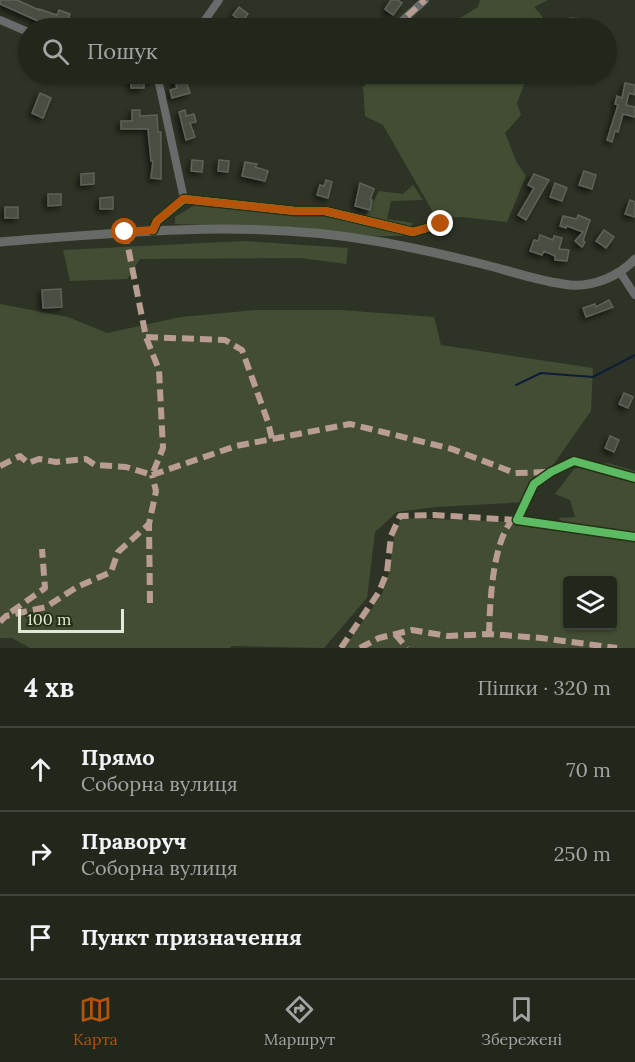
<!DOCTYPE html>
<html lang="uk">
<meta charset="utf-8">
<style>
:root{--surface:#22271c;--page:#2e3329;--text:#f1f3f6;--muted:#a2a5a3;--line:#3f443b;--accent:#b45309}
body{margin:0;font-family:Lora,serif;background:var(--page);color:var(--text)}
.controls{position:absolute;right:18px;bottom:18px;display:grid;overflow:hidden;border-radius:6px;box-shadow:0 2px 4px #0004}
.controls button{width:54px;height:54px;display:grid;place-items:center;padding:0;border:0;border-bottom:2px solid var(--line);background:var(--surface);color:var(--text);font:30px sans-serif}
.scale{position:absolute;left:18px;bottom:15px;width:106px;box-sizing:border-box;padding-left:6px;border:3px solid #e2e9d8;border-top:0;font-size:16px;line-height:21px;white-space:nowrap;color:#e2e9d8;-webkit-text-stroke:4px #263015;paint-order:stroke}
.stop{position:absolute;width:18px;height:18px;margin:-14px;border:4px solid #b45309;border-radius:50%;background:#fff}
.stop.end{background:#b45309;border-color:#fff;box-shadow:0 2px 6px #0008}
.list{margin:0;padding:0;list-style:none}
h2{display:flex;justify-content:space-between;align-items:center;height:78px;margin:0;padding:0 24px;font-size:26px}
h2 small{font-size:20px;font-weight:400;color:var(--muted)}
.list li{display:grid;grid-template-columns:39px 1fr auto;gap:18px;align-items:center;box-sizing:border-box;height:84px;padding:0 24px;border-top:2px solid var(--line)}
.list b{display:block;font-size:22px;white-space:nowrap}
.list p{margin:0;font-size:20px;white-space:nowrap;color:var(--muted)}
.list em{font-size:20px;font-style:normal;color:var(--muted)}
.icon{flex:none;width:33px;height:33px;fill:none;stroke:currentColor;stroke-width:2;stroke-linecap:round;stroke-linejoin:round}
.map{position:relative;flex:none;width:635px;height:648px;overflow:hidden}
.search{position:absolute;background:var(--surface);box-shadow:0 2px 4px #0004;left:18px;right:18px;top:18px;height:66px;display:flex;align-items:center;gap:15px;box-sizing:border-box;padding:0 21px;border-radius:33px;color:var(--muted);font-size:22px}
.sheet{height:330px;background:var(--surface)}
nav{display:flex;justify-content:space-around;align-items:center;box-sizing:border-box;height:84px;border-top:2px solid var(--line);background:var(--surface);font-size:16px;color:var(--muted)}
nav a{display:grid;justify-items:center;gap:3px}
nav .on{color:var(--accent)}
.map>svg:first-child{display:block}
.green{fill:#434d33;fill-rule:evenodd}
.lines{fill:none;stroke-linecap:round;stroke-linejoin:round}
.stream{stroke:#0d1d37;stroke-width:2}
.building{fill:#494e42;stroke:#5d6356;stroke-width:1.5;filter:url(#shadow)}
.minor{stroke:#686b6b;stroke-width:8}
.major{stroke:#676b68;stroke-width:9}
.quiet{stroke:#b99d93;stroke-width:6;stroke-dasharray:12 6;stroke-linecap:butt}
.cycleway-casing{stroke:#263015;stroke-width:11}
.cycleway{stroke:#5cba63;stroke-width:8}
.route{stroke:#b45309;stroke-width:8}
</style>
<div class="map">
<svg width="635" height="648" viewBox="0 0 635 648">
<defs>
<filter id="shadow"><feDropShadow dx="-3" dy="3" stdDeviation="3" flood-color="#0009"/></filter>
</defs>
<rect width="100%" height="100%" fill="#2e3425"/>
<g class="green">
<polygon points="480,0 548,0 534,7 542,16 545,28 452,28 452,23 478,7"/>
<polygon points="377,74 528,74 517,103 521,115 505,133 517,163 526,176 507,222 462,217 446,218 434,214 383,125 365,116 363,87"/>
<polygon points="413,185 423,200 391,201 387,219 413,223 402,236 375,236 288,227 175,224 175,217 198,203 297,215 325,215 362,223 379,191 403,194"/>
<polygon points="243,241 348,248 346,264 301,258 140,259 127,279 70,281 63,250"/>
<polygon points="0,304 68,317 107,333 181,317 257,310 340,310 434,317 441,345 593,368 591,411 527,502 436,507 397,512 375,532 367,598 324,648 232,646 230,648 30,648 12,638 0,638"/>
<polygon points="608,463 635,471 635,532 596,526 565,524 558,518 575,517 570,500 555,494 574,469"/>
<path d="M401 518 516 522 635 539V648H344L382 594 389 573 394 536ZM568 580H612V626H568Z"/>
</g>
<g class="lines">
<polyline class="stream" points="516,385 541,373 593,377 635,355"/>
</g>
<g class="building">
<polygon points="0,0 17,0 39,10 39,9 57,15 59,10 70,14 64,28 48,24 47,28 37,24 38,21 0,4"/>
<polygon points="391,0 398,0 402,3 393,15 385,9"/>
<polygon points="239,7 248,14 242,22 233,15"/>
<polygon points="570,18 583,19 582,28 569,28"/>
<polygon points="149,74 151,74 152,81 144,82 144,88 131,88 131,77 149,76"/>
<polygon points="173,74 183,74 190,93 172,98 170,90 177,88"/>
<polygon points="625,83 635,85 635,95 629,93 626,105 635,107 635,117 623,114 618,132 615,131 612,142 607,140 618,105 615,104 617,96 622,98"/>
<polygon points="40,93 51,98 43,118 32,113"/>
<polygon points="132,110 140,110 140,116 157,115 158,132 161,132 161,179 151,178 153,161 151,161 148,129 121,129 121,121 132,121"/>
<polygon points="185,110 186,116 194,114 196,122 190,123 195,137 186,140 179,112"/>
<polygon points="192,160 203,161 202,172 191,171"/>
<polygon points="219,160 229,161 228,172 218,171"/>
<polygon points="245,162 257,164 255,167 268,171 265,181 242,176"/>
<polygon points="584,171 596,175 592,189 579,185"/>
<polygon points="94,173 94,184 81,185 81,174"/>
<polygon points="534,174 549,180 526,220 518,215 534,188 528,185"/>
<polygon points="326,180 332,182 328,198 317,195 320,185 324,186"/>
<polygon points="360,183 374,189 370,200 372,200 370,210 355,206"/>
<polygon points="555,183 567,188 562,201 550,197"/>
<polygon points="48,194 61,194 61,205 48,206"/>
<polygon points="113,197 113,209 100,209 100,198"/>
<polygon points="630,200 635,202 635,217 625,214"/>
<rect x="5" y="207" width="13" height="11"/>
<polygon points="578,215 590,220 583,241 585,242 582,247 575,241 583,232 567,226 566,228 560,226 563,216 577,219"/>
<polygon points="604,230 614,237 606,248 596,241"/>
<polygon points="540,235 553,240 554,236 562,238 559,249 569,250 567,261 555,260 555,256 544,251 542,255 530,251 534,240 538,241"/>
<polygon points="61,289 62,307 43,308 42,290"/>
<polygon points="609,300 613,307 586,317 583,308 595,304 596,307"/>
<polygon points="624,393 633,397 628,408 619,404"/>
<polygon points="610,436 619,440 614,452 605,448"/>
</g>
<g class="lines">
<g class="minor">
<polyline points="0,20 28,32"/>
<polyline points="193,28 205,20 219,0"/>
<polyline points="394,28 425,0"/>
<polyline points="157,74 184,199"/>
<polyline points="153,230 157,221 184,199 295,211 325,211 413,232 441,224"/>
<polyline points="620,272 635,295"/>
<polyline points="635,478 574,461 551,472 534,484 517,520 635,537"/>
</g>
<path class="major" d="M0 242C124 232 252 219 375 241 412 247 450 256 486 265 514 272 541 282 570 285 594 287 619 276 635 259"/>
<g class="quiet">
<polyline points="394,28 425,0"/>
<polyline points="125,232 146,337 159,370 163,448 152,475"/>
<polyline points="146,337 225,340 242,350 268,422 272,439"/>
<polyline points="0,466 20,456 28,463 39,459 56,462 86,459 95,465 126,467 152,475"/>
<polyline points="152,475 236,446 350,424 452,449 515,473 549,472"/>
<polyline points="150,603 149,524 156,491 152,475"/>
<polyline points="11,612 45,588 42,549"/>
<polyline points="0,622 6,616 46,607 77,587 111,572 118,552 149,524"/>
<polyline points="395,634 407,648"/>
<path d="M489 634C490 603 492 545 512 520"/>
<polyline points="341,648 379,592 387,572 391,536 400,516 434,515 517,520"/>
<polyline points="360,648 379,638 412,630 448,636 489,634 541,638 617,648"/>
</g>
<defs>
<g id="cycleway">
<polyline points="153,230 157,221 184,199 295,211 325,211 413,232 441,224"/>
<polyline points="635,478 574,461 551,472 534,484 517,520 635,537"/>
</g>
</defs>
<use href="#cycleway" class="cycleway-casing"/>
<use href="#cycleway" class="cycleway"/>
</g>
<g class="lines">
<polyline class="route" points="125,232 153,230 157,221 183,199 295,211 325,211 413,232 441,224"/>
</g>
</svg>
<div class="controls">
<button><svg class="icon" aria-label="layers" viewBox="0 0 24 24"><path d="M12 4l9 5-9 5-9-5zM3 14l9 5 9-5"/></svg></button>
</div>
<div class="scale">100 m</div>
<div class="stop" style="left:125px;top:232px"></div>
<div class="stop end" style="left:441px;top:224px"></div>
<div class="search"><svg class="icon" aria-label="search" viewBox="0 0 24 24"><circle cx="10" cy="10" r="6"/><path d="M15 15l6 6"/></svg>Пошук</div>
</div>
<section class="sheet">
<h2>4 хв<small>Пішки · 320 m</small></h2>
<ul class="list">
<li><svg class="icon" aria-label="ahead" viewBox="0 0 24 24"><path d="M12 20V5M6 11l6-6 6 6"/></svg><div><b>Прямо</b><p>Соборна вулиця</p></div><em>70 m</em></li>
<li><svg class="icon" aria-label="right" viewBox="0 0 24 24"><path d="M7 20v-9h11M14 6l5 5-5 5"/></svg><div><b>Праворуч</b><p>Соборна вулиця</p></div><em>250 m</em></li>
<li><svg class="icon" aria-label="arrive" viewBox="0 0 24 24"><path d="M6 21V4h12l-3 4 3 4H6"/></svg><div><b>Пункт призначення</b></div></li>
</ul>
</section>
<nav>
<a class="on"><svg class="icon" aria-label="map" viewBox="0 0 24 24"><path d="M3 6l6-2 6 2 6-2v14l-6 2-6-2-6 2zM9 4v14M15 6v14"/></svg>Карта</a>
<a><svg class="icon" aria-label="directions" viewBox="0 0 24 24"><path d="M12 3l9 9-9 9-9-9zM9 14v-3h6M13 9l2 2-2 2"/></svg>Маршрут</a>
<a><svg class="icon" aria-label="saved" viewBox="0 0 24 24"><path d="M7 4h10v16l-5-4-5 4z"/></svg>Збережені</a>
</nav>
